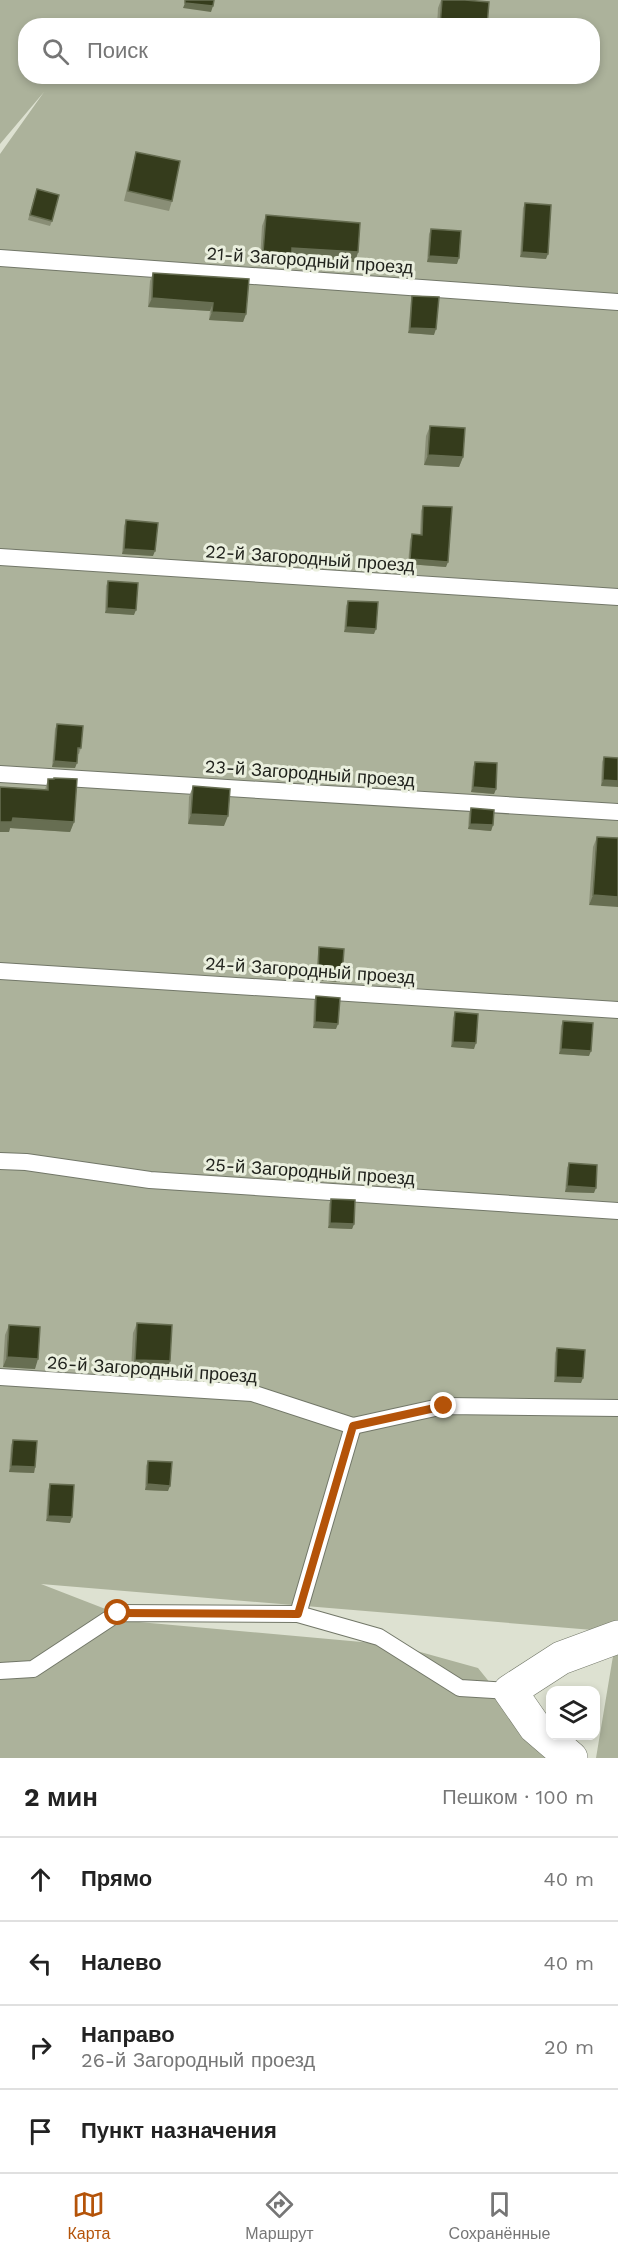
<!DOCTYPE html>
<html lang="ru">
<meta charset="utf-8">
<style>
:root{--surface:#fff;--page:#f2f2f2;--text:#222;--muted:#767676;--line:#e0e0e0;--accent:#b45309}
body{margin:0;font-family:"Work Sans",sans-serif;background:var(--page);color:var(--text)}
.controls{position:absolute;right:18px;bottom:18px;display:grid;overflow:hidden;border-radius:12px;box-shadow:0 3px 9px #0003}
.controls button{width:54px;height:54px;display:grid;place-items:center;padding:0;border:0;border-bottom:2px solid var(--line);background:var(--surface);color:var(--text);font:30px sans-serif}
.stop{position:absolute;width:18px;height:18px;margin:-14px;border:4px solid #b45309;border-radius:50%;background:#fff}
.stop.end{background:#b45309;border-color:#fff;box-shadow:0 2px 6px #0008}
.list{margin:0;padding:0;list-style:none}
h2{display:flex;justify-content:space-between;align-items:center;height:78px;margin:0;padding:0 24px;font-size:26px}
h2 small{font-size:20px;font-weight:400;color:var(--muted)}
.list li{display:grid;grid-template-columns:39px 1fr auto;gap:18px;align-items:center;box-sizing:border-box;height:84px;padding:0 24px;border-top:2px solid var(--line)}
.list b{display:block;font-size:22px;white-space:nowrap}
.list p{margin:0;font-size:20px;white-space:nowrap;color:var(--muted)}
.list em{font-size:20px;font-style:normal;color:var(--muted)}
.icon{flex:none;width:33px;height:33px;fill:none;stroke:currentColor;stroke-width:2;stroke-linecap:round;stroke-linejoin:round}
.map{position:relative;flex:none;width:618px;height:1758px;overflow:hidden}
.search{position:absolute;background:var(--surface);box-shadow:0 3px 9px #0003;left:18px;right:18px;top:18px;height:66px;display:flex;align-items:center;gap:15px;box-sizing:border-box;padding:0 21px;border-radius:24px;color:var(--muted);font-size:22px}
.sheet{height:414px;background:var(--surface)}
nav{display:flex;justify-content:space-around;align-items:center;box-sizing:border-box;height:84px;border-top:2px solid var(--line);background:var(--surface);font-size:16px;color:var(--muted)}
nav a{display:grid;justify-items:center;gap:3px}
nav .on{color:var(--accent)}
.map>svg:first-child{display:block}
.green{fill:#acb29b;fill-rule:evenodd}
.lines{fill:none;stroke-linecap:round;stroke-linejoin:round}
.lane-casing{stroke:#727768;stroke-width:18}
.street-casing{stroke:#727768;stroke-width:34}
.lane{stroke:#fff;stroke-width:16}
.street{stroke:#fff;stroke-width:33}
.wall{fill:#898e76}
.shaded-wall{fill:#676e52}
.building{fill:#353c1c;stroke:#676e52;stroke-width:1.5}
.route{stroke:#b45309;stroke-width:8}
.labels{text-anchor:middle;dominant-baseline:central;stroke-width:6;stroke-linejoin:round;paint-order:stroke}
.street-label{font-size:18px;fill:#21231d;stroke:#eaefde}
</style>
<div class="map">
<svg width="618" height="1758" viewBox="0 0 618 1758">
<rect width="100%" height="100%" fill="#dde1d1"/>
<path class="green" d="M0 0H618V1758H596L617 1632 41 1584 139 1622 395 1645 478 1668 551 1758H0V154L44 92 0 144ZM26 26H592V76H26Z"/>
<g class="lines">
<defs>
<g id="lane">
<polyline points="0,258 618,302"/>
<polyline points="0,557 618,597"/>
<polyline points="0,774 618,812"/>
<polyline points="0,971 618,1010"/>
<polyline points="0,1161 26,1162 150,1180 618,1211"/>
<polyline points="0,1377 252,1393 353,1426 444,1406 618,1408"/>
<polyline points="298,1614 353,1426"/>
<polyline points="0,1671 33,1669 118,1613 298,1614 379,1637 460,1688 510,1691"/>
</g>
<polyline id="street" points="571,1758 535,1727 510,1691 561,1658 618,1637"/>
</defs>
<use href="#lane" class="lane-casing"/>
<use href="#street" class="street-casing"/>
<use href="#lane" class="lane"/>
<use href="#street" class="street"/>
</g>
<g class="wall">
<polygon points="441,0 465,0 487,26 437,26 438,8"/>
<polygon points="136,152 172,201 169,211 124,201 133,162"/>
<polygon points="35,194 52,221 50,226 28,220"/>
<polygon points="525,203 546,259 520,257 523,208"/>
<polygon points="266,215 358,252 355,262 290,258 288,264 260,262 262,226"/>
<polygon points="431,229 457,264 427,262 429,234"/>
<polygon points="153,273 246,314 243,322 209,320 210,311 148,307 150,281"/>
<polygon points="412,296 434,335 408,333 411,301"/>
<polygon points="430,426 463,457 459,467 424,465 426,436"/>
<polygon points="423,506 446,567 408,564 410,540 412,534 420,535 421,511"/>
<polygon points="126,520 153,556 122,554 124,526"/>
<polygon points="108,581 134,615 105,613 106,586"/>
<polygon points="348,601 374,634 344,632 346,606"/>
<polygon points="57,724 81,748 79,754 77,754 75,768 52,767 55,729"/>
<polygon points="604,757 618,758 601,786 602,762"/>
<polygon points="475,762 496,789 494,794 471,792 473,767"/>
<polygon points="48,779 74,822 70,832 10,828 9,832 0,832 45,790"/>
<polygon points="193,786 224,826 188,824 189,797"/>
<polygon points="471,808 493,825 491,831 468,829 469,813"/>
<polygon points="597,837 618,838 589,905 593,847"/>
<polygon points="319,947 340,982 316,980 318,953"/>
<polygon points="316,996 336,1029 313,1028 314,1001"/>
<polygon points="455,1012 474,1049 451,1047 453,1018"/>
<polygon points="563,1021 589,1056 559,1054 561,1026"/>
<polygon points="569,1163 594,1193 565,1192 567,1168"/>
<polygon points="331,1199 354,1224 352,1229 328,1228 329,1204"/>
<polygon points="137,1323 170,1361 166,1371 131,1370 133,1333"/>
<polygon points="9,1325 35,1369 3,1367 5,1335"/>
<polygon points="557,1348 581,1383 554,1382 555,1353"/>
<polygon points="13,1440 35,1467 34,1473 9,1472 11,1445"/>
<polygon points="148,1461 168,1491 145,1490 146,1466"/>
<polygon points="50,1484 70,1523 46,1521 48,1490"/>
</g>
<g class="shaded-wall">
<polygon points="185,3 213,6 211,12 183,8"/>
<polygon points="292,248 358,252 355,262 290,258 288,264 260,262 263,252"/>
<polygon points="522,252 548,254 546,259 520,257"/>
<polygon points="429,256 459,258 457,264 427,262"/>
<polygon points="152,298 213,303 210,311 148,307"/>
<polygon points="212,312 246,314 243,322 209,320"/>
<polygon points="410,328 436,329 434,335 408,333"/>
<polygon points="428,455 463,457 459,467 424,465"/>
<polygon points="124,549 155,551 153,556 122,554"/>
<polygon points="410,559 448,562 446,567 408,564"/>
<polygon points="107,608 136,610 134,615 105,613"/>
<polygon points="346,627 376,629 374,634 344,632"/>
<polygon points="54,761 77,763 75,768 52,767"/>
<polygon points="603,780 618,781 618,787 601,786"/>
<polygon points="473,787 496,789 494,794 471,792"/>
<polygon points="191,814 228,816 224,826 188,824"/>
<polygon points="13,818 74,822 70,832 10,828 9,832 0,832 0,822"/>
<polygon points="470,824 493,825 491,831 468,829"/>
<polygon points="593,895 618,897 618,907 589,905"/>
<polygon points="318,975 342,977 340,982 316,980"/>
<polygon points="315,1022 338,1024 336,1029 313,1028"/>
<polygon points="453,1042 476,1043 474,1049 451,1047"/>
<polygon points="561,1049 591,1051 589,1056 559,1054"/>
<polygon points="567,1186 596,1188 594,1193 565,1192"/>
<polygon points="330,1223 354,1224 352,1229 328,1228"/>
<polygon points="7,1357 38,1359 35,1369 3,1367"/>
<polygon points="135,1360 170,1361 166,1371 131,1370"/>
<polygon points="556,1377 583,1378 581,1383 554,1382"/>
<polygon points="11,1466 35,1467 34,1473 9,1472"/>
<polygon points="147,1484 170,1486 168,1491 145,1490"/>
<polygon points="48,1516 72,1517 70,1523 46,1521"/>
</g>
<g class="building">
<polygon points="185,0 214,0 213,6 185,3"/>
<polygon points="442,0 465,0 489,2 487,26 440,26"/>
<polygon points="136,152 180,161 172,201 128,191"/>
<polygon points="37,189 59,195 52,221 30,215"/>
<polygon points="525,203 551,205 548,254 522,252"/>
<polygon points="266,215 360,223 358,252 292,248 292,253 263,252"/>
<polygon points="431,229 461,231 459,258 429,256"/>
<polygon points="153,273 249,279 246,314 212,312 213,303 152,298"/>
<polygon points="412,296 439,297 436,329 410,328"/>
<polygon points="430,426 465,428 463,457 428,455"/>
<polygon points="423,506 452,507 448,562 410,559 412,534 422,535"/>
<polygon points="126,520 158,523 155,551 124,549"/>
<polygon points="108,581 138,583 136,610 107,608"/>
<polygon points="348,601 378,602 376,629 346,627"/>
<polygon points="57,724 83,726 81,748 78,748 77,763 54,761"/>
<polygon points="604,757 618,758 618,781 603,780"/>
<polygon points="475,762 497,763 496,789 473,787"/>
<polygon points="54,778 77,779 74,822 13,818 12,822 0,822 0,787 48,790 48,779 54,779"/>
<polygon points="193,786 230,789 228,816 191,814"/>
<polygon points="471,808 494,810 493,825 470,824"/>
<polygon points="597,837 618,838 618,897 593,895"/>
<polygon points="319,947 344,949 342,977 318,975"/>
<polygon points="316,996 340,998 338,1024 315,1022"/>
<polygon points="455,1012 478,1014 476,1043 453,1042"/>
<polygon points="563,1021 593,1023 591,1051 561,1049"/>
<polygon points="569,1163 597,1165 596,1188 567,1186"/>
<polygon points="331,1199 355,1200 354,1224 330,1223"/>
<polygon points="137,1323 172,1325 170,1361 135,1360"/>
<polygon points="9,1325 40,1327 38,1359 7,1357"/>
<polygon points="557,1348 585,1350 583,1378 556,1377"/>
<polygon points="13,1440 37,1441 35,1467 11,1466"/>
<polygon points="148,1461 172,1462 170,1486 147,1484"/>
<polygon points="50,1484 74,1485 72,1517 48,1516"/>
</g>
<g class="lines">
<polyline class="route" points="118,1613 298,1614 353,1426 444,1406"/>
</g>
<g class="labels">
<g class="street-label">
<text transform="translate(310 260) rotate(4)">21-й Загородный проезд</text>
<text transform="translate(310 558) rotate(4)">22-й Загородный проезд</text>
<text transform="translate(310 773) rotate(4)">23-й Загородный проезд</text>
<text transform="translate(310 970) rotate(4)">24-й Загородный проезд</text>
<text transform="translate(310 1171) rotate(4)">25-й Загородный проезд</text>
<text transform="translate(152 1369) rotate(4)">26-й Загородный проезд</text>
</g>
</g>
</svg>
<div class="controls">
<button><svg class="icon" aria-label="layers" viewBox="0 0 24 24"><path d="M12 4l9 5-9 5-9-5zM3 14l9 5 9-5"/></svg></button>
</div>
<div class="stop" style="left:118px;top:1613px"></div>
<div class="stop end" style="left:444px;top:1406px"></div>
<div class="search"><svg class="icon" aria-label="search" viewBox="0 0 24 24"><circle cx="10" cy="10" r="6"/><path d="M15 15l6 6"/></svg>Поиск</div>
</div>
<section class="sheet">
<h2>2 мин<small>Пешком · 100 m</small></h2>
<ul class="list">
<li><svg class="icon" aria-label="ahead" viewBox="0 0 24 24"><path d="M12 20V5M6 11l6-6 6 6"/></svg><div><b>Прямо</b></div><em>40 m</em></li>
<li><svg class="icon" aria-label="left" viewBox="0 0 24 24"><path d="M17 20v-9H6M10 6l-5 5 5 5"/></svg><div><b>Налево</b></div><em>40 m</em></li>
<li><svg class="icon" aria-label="right" viewBox="0 0 24 24"><path d="M7 20v-9h11M14 6l5 5-5 5"/></svg><div><b>Направо</b><p>26-й Загородный проезд</p></div><em>20 m</em></li>
<li><svg class="icon" aria-label="arrive" viewBox="0 0 24 24"><path d="M6 21V4h12l-3 4 3 4H6"/></svg><div><b>Пункт назначения</b></div></li>
</ul>
</section>
<nav>
<a class="on"><svg class="icon" aria-label="map" viewBox="0 0 24 24"><path d="M3 6l6-2 6 2 6-2v14l-6 2-6-2-6 2zM9 4v14M15 6v14"/></svg>Карта</a>
<a><svg class="icon" aria-label="directions" viewBox="0 0 24 24"><path d="M12 3l9 9-9 9-9-9zM9 14v-3h6M13 9l2 2-2 2"/></svg>Маршрут</a>
<a><svg class="icon" aria-label="saved" viewBox="0 0 24 24"><path d="M7 4h10v16l-5-4-5 4z"/></svg>Сохранённые</a>
</nav>
